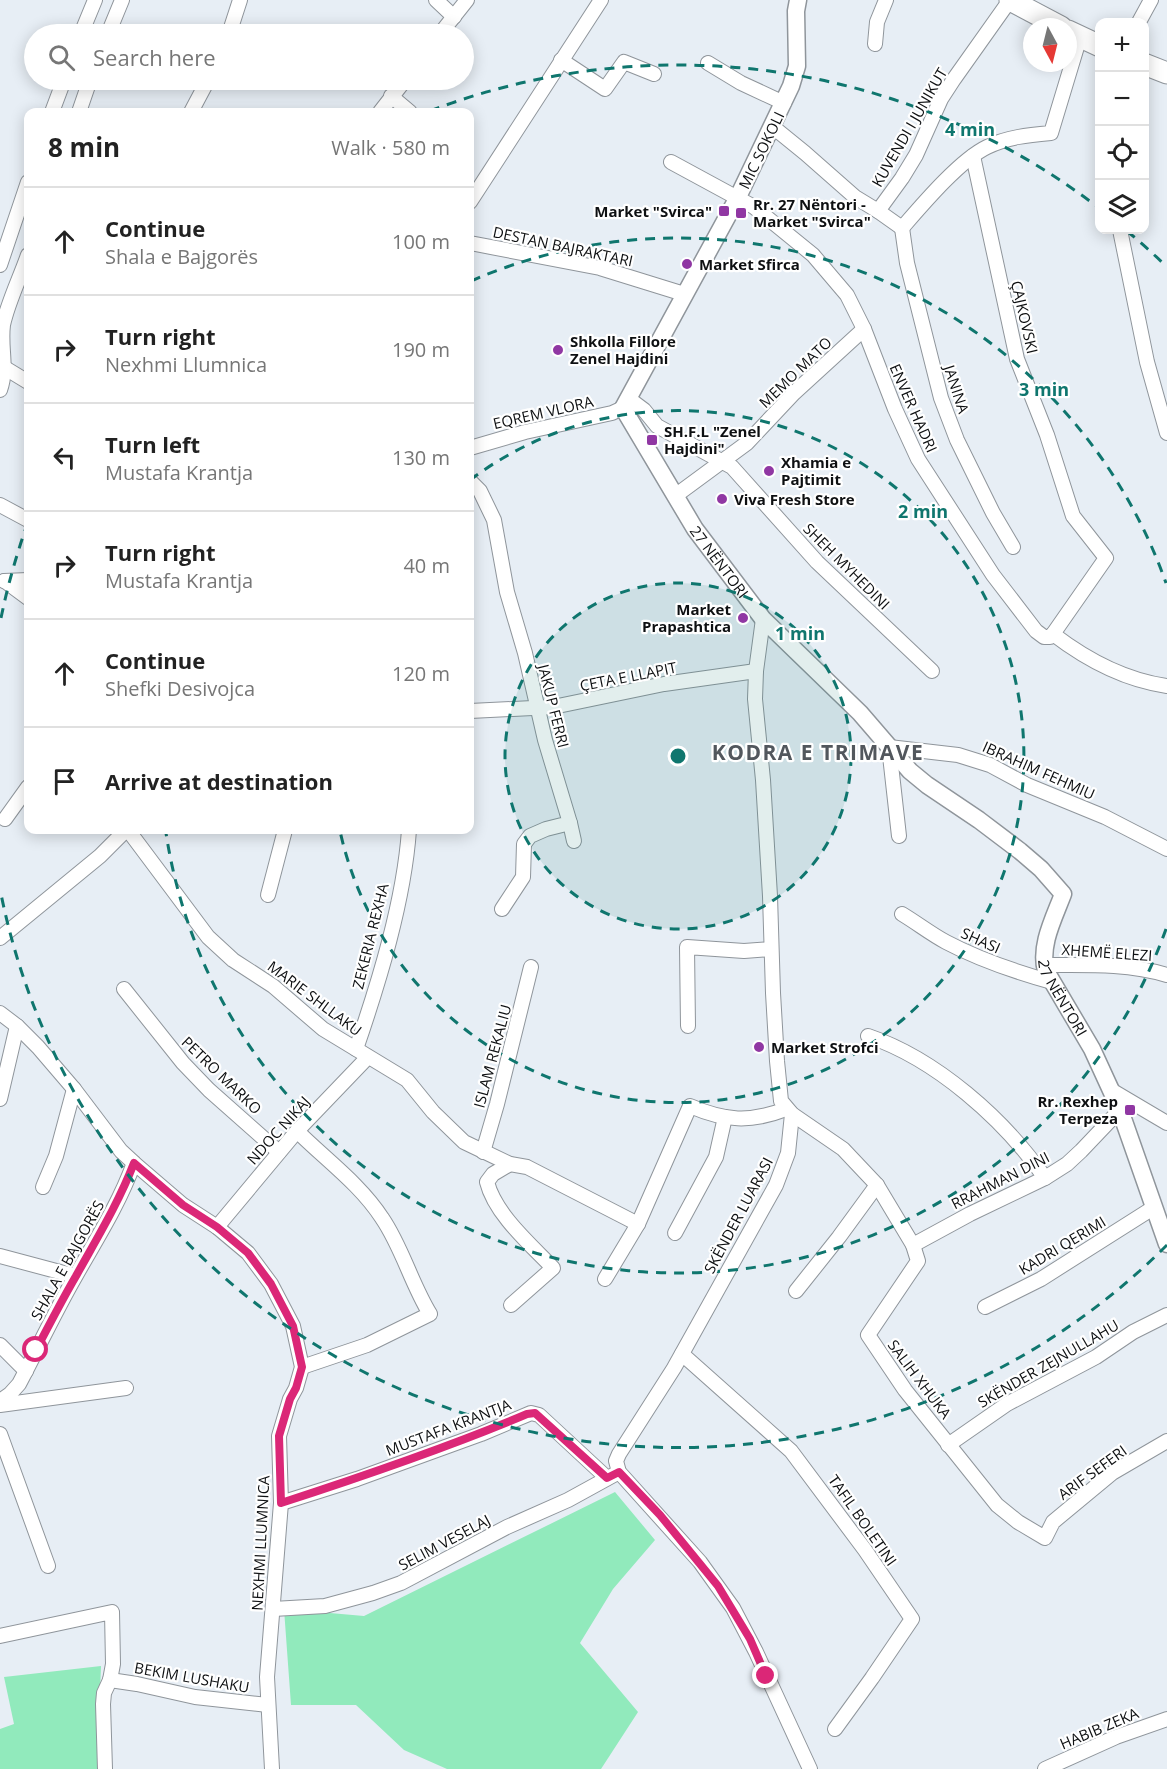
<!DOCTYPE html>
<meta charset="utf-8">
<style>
:root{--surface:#fff;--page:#f2f2f2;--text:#222;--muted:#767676;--line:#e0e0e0}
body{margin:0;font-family:"Open Sans",sans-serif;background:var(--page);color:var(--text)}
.controls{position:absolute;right:18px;top:18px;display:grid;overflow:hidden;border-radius:12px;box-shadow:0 3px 15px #0003}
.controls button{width:54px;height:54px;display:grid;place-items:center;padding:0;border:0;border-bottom:2px solid var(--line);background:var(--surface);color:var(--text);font:30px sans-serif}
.compass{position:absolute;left:1023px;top:18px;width:54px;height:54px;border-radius:50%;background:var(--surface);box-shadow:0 3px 15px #0003;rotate:173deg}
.stop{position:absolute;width:18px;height:18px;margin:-14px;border:4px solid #db2777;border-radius:50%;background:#fff}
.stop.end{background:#db2777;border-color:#fff;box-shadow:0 2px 6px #0008}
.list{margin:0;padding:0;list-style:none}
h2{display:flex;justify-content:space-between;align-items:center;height:78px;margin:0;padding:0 24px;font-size:26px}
h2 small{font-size:20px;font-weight:400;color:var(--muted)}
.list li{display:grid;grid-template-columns:39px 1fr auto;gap:18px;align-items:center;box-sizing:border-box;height:108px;padding:0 24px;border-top:2px solid var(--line)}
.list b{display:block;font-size:22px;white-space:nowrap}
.list p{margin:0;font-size:20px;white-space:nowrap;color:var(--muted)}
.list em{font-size:20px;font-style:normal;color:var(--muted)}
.icon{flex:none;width:33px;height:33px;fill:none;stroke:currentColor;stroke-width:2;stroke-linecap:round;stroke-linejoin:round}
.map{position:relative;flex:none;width:1167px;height:1769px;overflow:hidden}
.search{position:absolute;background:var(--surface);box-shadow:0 3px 15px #0003;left:24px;top:24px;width:450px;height:66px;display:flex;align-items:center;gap:15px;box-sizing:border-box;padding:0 21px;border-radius:33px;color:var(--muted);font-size:22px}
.panel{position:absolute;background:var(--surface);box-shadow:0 3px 15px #0003;left:24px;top:108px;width:450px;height:726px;border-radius:12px}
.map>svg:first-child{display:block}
.green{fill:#91eabc}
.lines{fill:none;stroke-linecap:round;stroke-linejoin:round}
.minor-casing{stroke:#8f959b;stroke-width:16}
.tertiary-casing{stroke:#8f959b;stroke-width:19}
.primary-casing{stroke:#8f959b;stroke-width:23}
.minor{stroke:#fff;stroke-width:14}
.tertiary{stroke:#fff;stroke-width:16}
.primary{stroke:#fff;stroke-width:21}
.route{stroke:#db2777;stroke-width:8}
.ring{fill:none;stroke:#0f766e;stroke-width:3;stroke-dasharray:10 8}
.poi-dot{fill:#9037a3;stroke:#fff;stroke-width:2}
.labels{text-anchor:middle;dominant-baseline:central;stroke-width:4.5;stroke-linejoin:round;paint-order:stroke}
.street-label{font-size:15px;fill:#0e1012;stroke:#fff}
.poi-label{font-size:15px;font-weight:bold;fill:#0e1012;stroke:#fff;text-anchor:start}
.district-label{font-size:21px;font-weight:bold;letter-spacing:1.5px;fill:#52575d;stroke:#fff}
.centre{fill:#0f766e;stroke:#fff;stroke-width:3}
.ring-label{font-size:18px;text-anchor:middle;font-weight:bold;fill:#0f766e;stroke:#fff;stroke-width:4.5;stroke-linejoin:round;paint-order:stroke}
</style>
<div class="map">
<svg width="1167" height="1769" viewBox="0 0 1167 1769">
<rect width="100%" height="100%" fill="#e7eef5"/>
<g class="green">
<polygon points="615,1492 655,1540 613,1589 580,1643 638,1712 601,1769 447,1769 404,1750 356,1705 291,1705 284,1609 364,1616"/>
<polygon points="101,1666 97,1769 0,1769 0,1729 14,1724 4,1677"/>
</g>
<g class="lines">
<defs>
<g id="minor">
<polyline points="436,0 454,17"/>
<polyline points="1139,22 1151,0"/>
<polyline points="81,34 95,0"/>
<polyline points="108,34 122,0"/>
<polyline points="229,34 240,0"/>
<polyline points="440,34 467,0"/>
<polyline points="875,44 877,22 886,0"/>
<polyline points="561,60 605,89 624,62 654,74"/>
<polyline points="708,63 741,83 784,103"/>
<polyline points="391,96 410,112"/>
<polyline points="52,112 64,80"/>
<polyline points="79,112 90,80"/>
<polyline points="191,112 208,80"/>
<polyline points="380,112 405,80"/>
<polyline points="773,127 805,153 855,197 878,211 902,228"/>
<polyline points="973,156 1017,359 1047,435 1073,516 1106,558 1053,634"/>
<path d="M671 162 754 207 813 255 847 295 864 329 895 409 918 459 993 575 1036 631 1044 637H1050L1053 634C1087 660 1124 680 1167 686"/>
<polyline points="470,202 601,0"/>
<polyline points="878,211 902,178 916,155 941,99 954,79 1010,0"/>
<polyline points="902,228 907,263 941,398 957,440 993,513 1013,547"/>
<path d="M902 228C922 205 960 160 987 147 1007 137 1029 135 1051 133L1080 37"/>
<polyline points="1120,230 1147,362 1167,433"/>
<polyline points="470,243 600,268 684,294"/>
<polyline points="0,265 28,182"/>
<polyline points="5,368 28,382"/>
<path d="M0 390C8 368 0 348 3 325 8 302 20 278 28 255"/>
<polyline points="628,398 644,410 657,426 732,467 817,562 932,671"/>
<polyline points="470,448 525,432 612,413 623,408"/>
<polyline points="470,481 480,491 494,520 507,592 525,653 545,740 570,823 546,829 530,836 524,844 523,877 502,909"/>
<polyline points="675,496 747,443 794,393 864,329"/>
<polyline points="0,505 28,520"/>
<polyline points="4,581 28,580"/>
<polyline points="5,581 28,598"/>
<polyline points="763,619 756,671 755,699 763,780 770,896 773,993 777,1061 781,1101 792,1114 843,1149 877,1185 913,1245 918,1261 868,1335 905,1390 997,1505 1018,1522 1045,1538 1053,1522 1112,1473 1167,1441"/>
<polyline points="470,711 553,707 664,684 756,671"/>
<polyline points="5,819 28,787"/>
<polyline points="570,823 574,841"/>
<polyline points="128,830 208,937 233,960 273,986 323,1029 407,1080 433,1112 464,1142 510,1164 527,1167 638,1224"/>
<polyline points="899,836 889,747 958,755 990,765 1027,785 1105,817 1167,849"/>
<polyline points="268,895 285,830"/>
<path d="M902 914C917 923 931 934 946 942 980 960 1016 972 1052 982"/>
<polyline points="0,938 100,856 126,830"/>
<path d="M1044 965C1085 965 1128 963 1167 975"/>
<polyline points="124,989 183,1063 209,1090 279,1152"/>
<polyline points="0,1013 17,1026 38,1047 74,1089 121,1151 134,1163 183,1205 217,1227 248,1253 271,1284 293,1326 302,1367 296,1388 290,1399 279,1436 281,1503 267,1677 272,1769"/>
<polyline points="688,1026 687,947 744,951 771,949"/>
<path d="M868 1036C936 1059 1004 1119 1045 1178"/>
<path d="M356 1049C379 982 404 901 409 830"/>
<polyline points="1111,1090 1167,1123"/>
<polyline points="0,1099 17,1026"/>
<polyline points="792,1114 788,1153 776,1185 674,1368 619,1454 616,1461 619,1472 700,1562 733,1608 756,1652 810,1769"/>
<path d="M297 1131C325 1159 360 1184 382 1218 402 1247 411 1283 430 1314L367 1345 302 1367"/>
<polyline points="483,1152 497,1104 531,967"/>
<path d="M510 1164 493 1174 487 1182C495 1214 530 1244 553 1268L511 1305"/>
<polyline points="43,1187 56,1156 74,1089"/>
<polyline points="217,1227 297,1131 368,1057"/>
<polyline points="675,1233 716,1157 725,1117"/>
<polyline points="913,1245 970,1214 1045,1178 1067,1164 1081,1151 1120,1110"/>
<polyline points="0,1256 75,1276"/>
<path d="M605 1279 638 1224 690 1106C725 1121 750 1123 786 1109"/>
<polyline points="796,1291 839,1237 877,1185"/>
<polyline points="985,1307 1041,1279 1153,1208"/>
<polyline points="0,1345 26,1371"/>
<polyline points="682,1354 791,1451 865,1550 912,1619 872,1678 835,1729"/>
<path d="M0 1401 10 1394 19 1384C38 1348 55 1312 75 1277 97 1238 118 1206 134 1163"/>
<polyline points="0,1405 126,1388"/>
<polyline points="0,1434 48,1566"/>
<polyline points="948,1445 1007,1404 1096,1357 1133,1332 1167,1315"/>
<polyline points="281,1503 357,1479 481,1434 531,1413 539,1415 607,1478"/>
<polyline points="273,1609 325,1606 373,1593 401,1583 507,1527 568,1500 619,1472"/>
<polyline points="0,1636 112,1612 113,1664 110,1680 104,1693 103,1704 105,1769"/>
<polyline points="110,1680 137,1684 195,1697 268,1705"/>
<polyline points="1045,1769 1116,1737 1167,1719"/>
</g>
<g id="tertiary">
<path id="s1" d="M798 0 796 11 797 66 791 86 738 197 623 408 695 529 763 619 860 713 910 771 927 785 979 820 1020 851 1041 869 1063 894C1054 918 1039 946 1046 971L1092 1049 1120 1110 1167 1244"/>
</g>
<g id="primary">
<polyline points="1010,0 1061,27"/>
<polyline points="1068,31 1100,46"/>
<polyline points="1144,64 1167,73"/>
</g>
</defs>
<use href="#minor" class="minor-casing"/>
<use href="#tertiary" class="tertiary-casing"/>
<use href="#primary" class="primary-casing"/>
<use href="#minor" class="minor"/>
<use href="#tertiary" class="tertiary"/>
<use href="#primary" class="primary"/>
</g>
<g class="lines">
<path class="route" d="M36 1350C49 1325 62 1300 76 1276 97 1238 118 1204 134 1163L183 1205 217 1227 248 1253 271 1284 293 1326 302 1367 296 1388 290 1399 279 1436 281 1503C364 1476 447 1448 527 1414L535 1413 607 1478 619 1472 660 1515 718 1586 750 1639 766 1676"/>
</g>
<circle cx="678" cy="756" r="173" fill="#0f766e" fill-opacity=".12"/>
<g class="ring">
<circle cx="678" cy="756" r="173"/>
<path d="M470 480A346 346 0 1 1 340 831"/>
<path d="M1166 929A518 518 0 0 1 166 833M471 281A518 518 0 0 1 1166 583"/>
<path d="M1167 1245A691 691 0 0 1 1 894M1 618A691 691 0 0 1 27 525M430 111A691 691 0 0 1 1099 208M1127 231A691 691 0 0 1 1167 267"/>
</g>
<g class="poi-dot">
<rect x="718" y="205" width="12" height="12" rx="3"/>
<rect x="735" y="207" width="12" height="12" rx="3"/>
<circle cx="687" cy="264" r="6"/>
<circle cx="558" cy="350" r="6"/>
<rect x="646" y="434" width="12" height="12" rx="3"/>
<circle cx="769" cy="471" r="6"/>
<circle cx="722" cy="499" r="6"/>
<circle cx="743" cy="618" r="6"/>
<circle cx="759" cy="1047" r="6"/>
<rect x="1124" y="1104" width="12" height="12" rx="3"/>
</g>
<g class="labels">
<g class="street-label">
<text transform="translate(909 127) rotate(-60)">KUVENDI I JUNIKUT</text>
<text transform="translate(761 150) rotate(-64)">MIC SOKOLI</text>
<text transform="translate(563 246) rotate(12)">DESTAN BAJRAKTARI</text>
<text transform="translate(1025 317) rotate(77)">ÇAJKOVSKI</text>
<text transform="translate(795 372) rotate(-44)">MEMO MATO</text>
<text transform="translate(957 389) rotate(72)">JANINA</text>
<text transform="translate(914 408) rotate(66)">ENVER HADRI</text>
<text transform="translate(543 412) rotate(-13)">EQREM VLORA</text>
<text stroke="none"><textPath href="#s1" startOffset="632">27 NËNTORI</textPath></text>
<text transform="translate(847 566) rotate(45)">SHEH MYHEDINI</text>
<text transform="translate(628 676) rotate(-11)">ÇETA E LLAPIT</text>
<text transform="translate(554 706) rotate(76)">JAKUP FERRI</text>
<text transform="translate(1039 770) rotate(24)">IBRAHIM FEHMIU</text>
<text transform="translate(370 936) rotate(-76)">ZEKERIA REXHA</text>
<text transform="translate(981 940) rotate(24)">SHASI</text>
<text transform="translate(1107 952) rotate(4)">XHEMË ELEZI</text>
<text stroke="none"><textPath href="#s1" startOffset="1224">27 NËNTORI</textPath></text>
<text transform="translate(315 998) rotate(37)">MARIE SHLLAKU</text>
<text transform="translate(492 1056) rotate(-75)">ISLAM REKALIU</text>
<text transform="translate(222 1075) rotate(44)">PETRO MARKO</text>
<text transform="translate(278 1130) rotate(-48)">NDOC NIKAJ</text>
<text transform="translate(1000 1180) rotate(-27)">RRAHMAN DINI</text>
<text transform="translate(738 1215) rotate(-62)">SKËNDER LUARASI</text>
<text transform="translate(1062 1245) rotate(-31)">KADRI QERIMI</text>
<text transform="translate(67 1260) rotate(-61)">SHALA E BAJGORËS</text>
<text transform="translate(1048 1363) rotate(-30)">SKËNDER ZEJNULLAHU</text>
<text transform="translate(920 1379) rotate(53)">SALIH XHUKA</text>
<text transform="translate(448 1427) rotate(-21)">MUSTAFA KRANTJA</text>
<text transform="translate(1092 1472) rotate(-36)">ARIF SEFERI</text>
<text transform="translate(863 1520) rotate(55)">TAFIL BOLETINI</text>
<text transform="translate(444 1542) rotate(-28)">SELIM VESELAJ</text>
<text transform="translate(260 1543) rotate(-87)">NEXHMI LLUMNICA</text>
<text transform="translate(192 1677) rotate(10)">BEKIM LUSHAKU</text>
<text transform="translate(1099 1728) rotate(-23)">HABIB ZEKA</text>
</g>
<g class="poi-label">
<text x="753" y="204">Rr. 27 Nëntori -<tspan x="753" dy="17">Market "Svirca"</tspan></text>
<text x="712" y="211" text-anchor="end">Market "Svirca"</text>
<text x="699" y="264">Market Sfirca</text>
<text x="570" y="341">Shkolla Fillore<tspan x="570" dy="17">Zenel Hajdini</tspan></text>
<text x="664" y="431">SH.F.L "Zenel<tspan x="664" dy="17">Hajdini"</tspan></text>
<text x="781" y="462">Xhamia e<tspan x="781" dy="17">Pajtimit</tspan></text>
<text x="734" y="499">Viva Fresh Store</text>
<text x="731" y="609" text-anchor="end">Market<tspan x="731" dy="17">Prapashtica</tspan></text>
<text x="771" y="1047">Market Strofci</text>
<text x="1118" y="1101" text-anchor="end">Rr. Rexhep<tspan x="1118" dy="17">Terpeza</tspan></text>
</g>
<g class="district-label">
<text x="818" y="752">KODRA E TRIMAVE</text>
</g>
</g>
<circle cx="678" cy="756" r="9" class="centre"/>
<g class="ring-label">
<text x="970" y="136">4 min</text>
<text x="1044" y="396">3 min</text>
<text x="923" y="518">2 min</text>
<text x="800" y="640">1 min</text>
</g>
</svg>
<div class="controls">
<button>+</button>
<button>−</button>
<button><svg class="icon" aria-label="locate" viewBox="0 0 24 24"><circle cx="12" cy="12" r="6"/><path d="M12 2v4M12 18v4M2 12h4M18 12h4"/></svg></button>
<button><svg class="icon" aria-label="layers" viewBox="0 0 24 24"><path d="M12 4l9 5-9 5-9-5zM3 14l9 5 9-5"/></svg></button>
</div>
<svg class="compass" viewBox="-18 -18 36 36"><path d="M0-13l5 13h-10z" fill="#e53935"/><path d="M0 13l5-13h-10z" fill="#767676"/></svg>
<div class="stop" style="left:36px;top:1350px"></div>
<div class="stop end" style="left:766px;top:1676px"></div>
<div class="search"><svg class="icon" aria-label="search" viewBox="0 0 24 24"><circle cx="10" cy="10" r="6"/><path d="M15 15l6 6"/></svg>Search here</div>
<section class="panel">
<h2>8 min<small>Walk · 580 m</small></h2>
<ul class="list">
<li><svg class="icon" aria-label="ahead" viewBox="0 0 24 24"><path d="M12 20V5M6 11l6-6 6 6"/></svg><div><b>Continue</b><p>Shala e Bajgorës</p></div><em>100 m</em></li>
<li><svg class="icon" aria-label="right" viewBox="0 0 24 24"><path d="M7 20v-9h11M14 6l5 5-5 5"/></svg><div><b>Turn right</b><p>Nexhmi Llumnica</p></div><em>190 m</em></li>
<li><svg class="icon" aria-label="left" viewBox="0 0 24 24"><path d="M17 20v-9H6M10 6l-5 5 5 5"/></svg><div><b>Turn left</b><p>Mustafa Krantja</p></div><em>130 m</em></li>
<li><svg class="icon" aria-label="right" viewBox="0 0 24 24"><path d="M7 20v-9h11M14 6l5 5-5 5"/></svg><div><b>Turn right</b><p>Mustafa Krantja</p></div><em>40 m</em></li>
<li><svg class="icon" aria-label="ahead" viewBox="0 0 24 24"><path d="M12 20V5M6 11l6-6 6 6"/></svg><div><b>Continue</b><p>Shefki Desivojca</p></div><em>120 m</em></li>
<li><svg class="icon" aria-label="arrive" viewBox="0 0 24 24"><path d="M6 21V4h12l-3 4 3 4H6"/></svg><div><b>Arrive at destination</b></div></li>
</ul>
</section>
</div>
